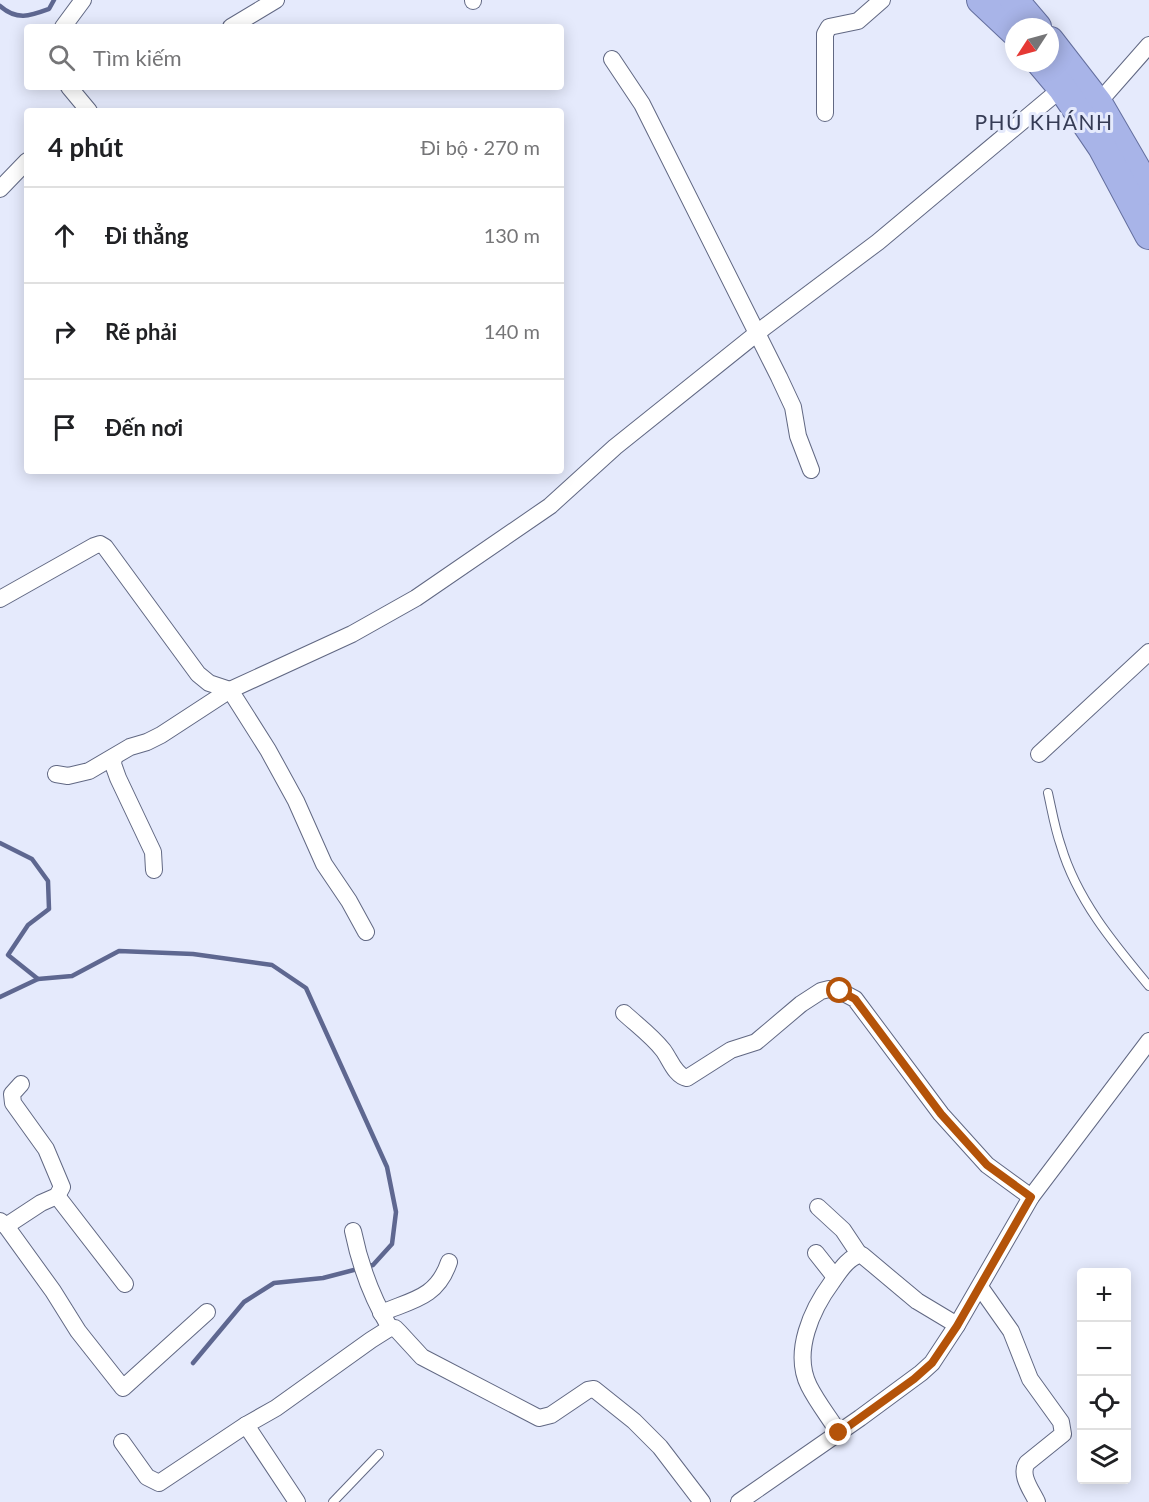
<!DOCTYPE html>
<html lang="vi">
<meta charset="utf-8">
<style>
:root{--surface:#fff;--page:#f2f2f2;--text:#202124;--muted:#757577;--line:#e0e0e0}
body{margin:0;font-family:Lato,sans-serif;background:var(--page);color:var(--text)}
.controls{position:absolute;right:18px;bottom:18px;display:grid;overflow:hidden;border-radius:6px;box-shadow:0 3px 15px #0003}
.controls button{width:54px;height:54px;display:grid;place-items:center;padding:0;border:0;border-bottom:2px solid var(--line);background:var(--surface);color:var(--text);font:30px sans-serif}
.compass{position:absolute;left:1005px;top:18px;width:54px;height:54px;border-radius:50%;background:var(--surface);box-shadow:0 3px 15px #0003;rotate:234deg}
.stop{position:absolute;width:18px;height:18px;margin:-14px;border:4px solid #b45309;border-radius:50%;background:#fff}
.stop.end{background:#b45309;border-color:#fff;box-shadow:0 2px 6px #0008}
.list{margin:0;padding:0;list-style:none}
h2{display:flex;justify-content:space-between;align-items:center;height:78px;margin:0;padding:0 24px;font-size:26px}
h2 small{font-size:20px;font-weight:400;color:var(--muted)}
.list li{display:grid;grid-template-columns:39px 1fr auto;gap:18px;align-items:center;box-sizing:border-box;height:96px;padding:0 24px;border-top:2px solid var(--line)}
.list b{display:block;font-size:22px;white-space:nowrap}
.list em{font-size:20px;font-style:normal;color:var(--muted)}
.icon{flex:none;width:33px;height:33px;fill:none;stroke:currentColor;stroke-width:2;stroke-linecap:round;stroke-linejoin:round}
.map{position:relative;flex:none;width:1149px;height:1502px;overflow:hidden}
.search{position:absolute;background:var(--surface);box-shadow:0 3px 15px #0003;left:24px;top:24px;width:540px;height:66px;display:flex;align-items:center;gap:15px;box-sizing:border-box;padding:0 21px;border-radius:6px;color:var(--muted);font-size:22px}
.panel{position:absolute;background:var(--surface);box-shadow:0 3px 15px #0003;left:24px;top:108px;width:540px;height:366px;border-radius:6px}
.map>svg:first-child{display:block}
.lines{fill:none;stroke-linecap:round;stroke-linejoin:round}
.stream{stroke:#5e6790;stroke-width:4.5}
.service-casing{stroke:#616883;stroke-width:10}
.minor-casing{stroke:#616883;stroke-width:18}
.trunk-casing{stroke:#646f9e;stroke-width:30}
.service{stroke:#fff;stroke-width:8}
.minor{stroke:#fff;stroke-width:16}
.trunk{stroke:#a8b4e8;stroke-width:28}
.route{stroke:#b45309;stroke-width:8}
.labels{text-anchor:middle;dominant-baseline:central;stroke-width:6;stroke-linejoin:round;paint-order:stroke}
.quarter-label{font-size:21px;letter-spacing:1.5px;fill:#363c55;stroke:#e5eafc}
</style>
<div class="map">
<svg width="1149" height="1502" viewBox="0 0 1149 1502">
<rect width="100%" height="100%" fill="#e5eafc"/>
<g class="lines">
<g class="stream">
<path d="M0 6C17 21 30 16 49 9L54 0"/>
<polyline points="0,843 32,859 48,881 49,909 28,925 8,955 38,979 72,976 119,951 193,954 272,965 306,988 387,1167 396,1212 392,1244 373,1265 323,1278 274,1283 244,1302 193,1363"/>
<polyline points="0,997 38,979"/>
</g>
<defs>
<g id="service">
<path d="M1048 793C1052 811 1055 829 1061 846 1077 900 1114 944 1149 986"/>
<polyline points="333,1502 379,1454"/>
</g>
<g id="minor">
<polyline points="473,1 473,0"/>
<polyline points="63,27 83,0"/>
<polyline points="231,27 276,0"/>
<polyline points="612,59 642,104 779,377 793,407 798,436 811,470"/>
<polyline points="69,87 89,111"/>
<polyline points="1098,103 1149,45"/>
<polyline points="825,113 825,34 829,27 858,21 882,0"/>
<polyline points="0,189 27,161"/>
<polyline points="0,599 94,546 100,544 105,547 198,674 209,683 230,690 268,750 296,801 324,864 349,901 366,932"/>
<polyline points="1039,754 1149,652"/>
<polyline points="114,757 113,764 118,778 153,852 154,870"/>
<polyline points="56,774 68,776 89,771 130,747 147,742 161,735 230,690 352,634 416,598 550,506 615,447 766,326 878,242 1062,88"/>
<path d="M624 1013C637 1025 652 1036 663 1050 670 1059 675 1076 687 1078L731 1050 756 1042 801 1004 821 991 829 989 840 991 855 999 941 1114 987 1165 1031 1197"/>
<polyline points="57,1196 125,1284"/>
<polyline points="818,1207 843,1230 859,1254"/>
<polyline points="0,1221 6,1226 41,1203 57,1196 62,1187 46,1149 13,1103 12,1094 21,1084"/>
<polyline points="6,1226 53,1291 78,1331 123,1388 207,1312"/>
<path d="M353 1231C360 1265 372 1298 390 1328"/>
<polyline points="816,1253 835,1277"/>
<path d="M980 1287 1011 1331 1030 1379 1061 1422 1063 1434 1027 1463C1019 1475 1032 1491 1037 1502"/>
<path d="M381 1313C412 1300 437 1298 449 1262"/>
<path d="M839 1433C829 1417 817 1402 809 1386 792 1352 812 1309 832 1282 839 1272 849 1255 862 1255L917 1301 957 1325"/>
<polyline points="122,1442 147,1477 159,1483 246,1425"/>
<polyline points="297,1502 246,1425 276,1408 371,1340 390,1328 395,1328 399,1332 422,1357 539,1418 551,1415 588,1390 594,1389 634,1421 660,1447 702,1502"/>
<polyline points="739,1502 860,1418 921,1373 932,1363 957,1325 1031,1197 1149,1041"/>
</g>
<g id="trunk">
<polyline points="981,0 1014,31"/>
<polyline points="1014,0 1037,27"/>
<polyline points="1050,41 1098,103 1149,191"/>
<polyline points="1041,63 1062,88 1102,147 1149,235"/>
</g>
</defs>
<use href="#service" class="service-casing"/>
<use href="#minor" class="minor-casing"/>
<use href="#trunk" class="trunk-casing"/>
<use href="#service" class="service"/>
<use href="#minor" class="minor"/>
<use href="#trunk" class="trunk"/>
</g>
<g class="lines">
<polyline class="route" points="839,1433 914,1379 932,1363 957,1326 1031,1197 987,1165 941,1114 855,999 840,991"/>
</g>
<g class="labels">
<g class="quarter-label">
<text x="1044" y="121">PHÚ KHÁNH</text>
</g>
</g>
</svg>
<div class="controls">
<button>+</button>
<button>−</button>
<button><svg class="icon" aria-label="locate" viewBox="0 0 24 24"><circle cx="12" cy="12" r="6"/><path d="M12 2v4M12 18v4M2 12h4M18 12h4"/></svg></button>
<button><svg class="icon" aria-label="layers" viewBox="0 0 24 24"><path d="M12 4l9 5-9 5-9-5zM3 14l9 5 9-5"/></svg></button>
</div>
<svg class="compass" viewBox="-18 -18 36 36"><path d="M0-13l5 13h-10z" fill="#e53935"/><path d="M0 13l5-13h-10z" fill="#757577"/></svg>
<div class="stop" style="left:840px;top:991px"></div>
<div class="stop end" style="left:839px;top:1433px"></div>
<div class="search"><svg class="icon" aria-label="search" viewBox="0 0 24 24"><circle cx="10" cy="10" r="6"/><path d="M15 15l6 6"/></svg>Tìm kiếm</div>
<section class="panel">
<h2>4 phút<small>Đi bộ · 270 m</small></h2>
<ul class="list">
<li><svg class="icon" aria-label="ahead" viewBox="0 0 24 24"><path d="M12 20V5M6 11l6-6 6 6"/></svg><div><b>Đi thẳng</b></div><em>130 m</em></li>
<li><svg class="icon" aria-label="right" viewBox="0 0 24 24"><path d="M7 20v-9h11M14 6l5 5-5 5"/></svg><div><b>Rẽ phải</b></div><em>140 m</em></li>
<li><svg class="icon" aria-label="arrive" viewBox="0 0 24 24"><path d="M6 21V4h12l-3 4 3 4H6"/></svg><div><b>Đến nơi</b></div></li>
</ul>
</section>
</div>
